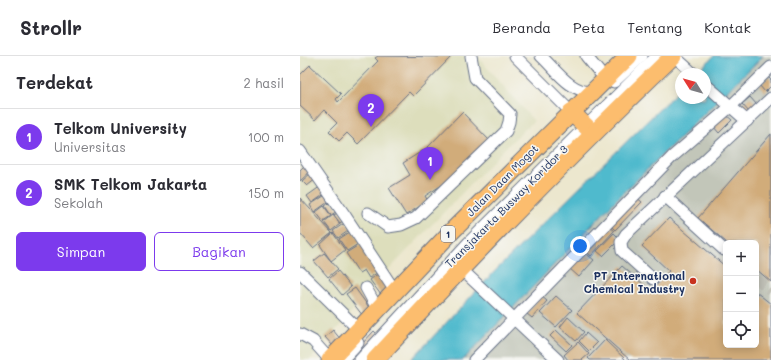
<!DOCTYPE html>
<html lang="id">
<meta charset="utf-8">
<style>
:root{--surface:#fff;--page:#f2f2f3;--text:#2b2b33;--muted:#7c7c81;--line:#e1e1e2;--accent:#7c3aed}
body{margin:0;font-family:Mali,sans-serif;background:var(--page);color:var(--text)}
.controls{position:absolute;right:12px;bottom:12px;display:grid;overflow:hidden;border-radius:6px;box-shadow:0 2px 10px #0003}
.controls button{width:36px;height:36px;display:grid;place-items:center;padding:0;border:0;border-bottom:1px solid var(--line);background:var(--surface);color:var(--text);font:20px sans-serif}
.compass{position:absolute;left:375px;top:12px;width:36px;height:36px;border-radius:50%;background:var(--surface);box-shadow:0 2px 10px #0003;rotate:307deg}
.you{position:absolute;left:280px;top:190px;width:14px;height:14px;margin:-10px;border:3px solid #fff;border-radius:50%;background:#1a73e8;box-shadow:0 0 0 6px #1a73e833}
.badge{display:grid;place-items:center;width:26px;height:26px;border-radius:50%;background:var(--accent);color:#fff;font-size:13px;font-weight:700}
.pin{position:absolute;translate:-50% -33px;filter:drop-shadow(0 1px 2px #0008)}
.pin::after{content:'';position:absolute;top:21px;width:14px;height:12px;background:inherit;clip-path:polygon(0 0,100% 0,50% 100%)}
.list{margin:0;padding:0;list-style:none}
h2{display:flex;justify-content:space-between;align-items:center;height:52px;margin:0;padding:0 16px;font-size:17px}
h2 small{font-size:13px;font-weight:400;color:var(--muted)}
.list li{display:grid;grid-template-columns:26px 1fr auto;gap:12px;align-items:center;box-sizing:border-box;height:56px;padding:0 16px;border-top:1px solid var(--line)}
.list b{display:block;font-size:15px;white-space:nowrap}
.list p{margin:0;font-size:13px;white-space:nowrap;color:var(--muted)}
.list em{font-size:13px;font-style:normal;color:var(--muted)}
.actions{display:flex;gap:8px;padding:12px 16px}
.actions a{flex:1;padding:9px 0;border:1px solid var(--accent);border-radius:6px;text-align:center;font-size:14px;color:var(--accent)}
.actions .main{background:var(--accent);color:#fff}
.icon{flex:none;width:22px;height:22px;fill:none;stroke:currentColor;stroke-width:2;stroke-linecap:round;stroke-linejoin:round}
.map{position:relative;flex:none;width:471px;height:304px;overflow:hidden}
header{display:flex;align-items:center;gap:24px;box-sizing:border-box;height:56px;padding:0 20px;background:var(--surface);border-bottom:1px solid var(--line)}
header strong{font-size:19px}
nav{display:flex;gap:22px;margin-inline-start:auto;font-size:14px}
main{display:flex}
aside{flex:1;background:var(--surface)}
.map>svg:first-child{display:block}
.built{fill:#dddebc}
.industrial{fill:#c2c6b9;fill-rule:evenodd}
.water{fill:#50bacd;stroke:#367496}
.building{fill:#d1ac7a}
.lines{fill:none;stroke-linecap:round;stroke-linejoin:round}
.minor-tunnel{stroke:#c2c2b8;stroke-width:11;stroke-dasharray:11 5.5;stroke-linecap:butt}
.minor-casing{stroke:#646f85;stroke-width:13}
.highway-casing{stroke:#646f85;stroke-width:19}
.minor{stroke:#fff;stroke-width:11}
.highway{stroke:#fcbd6e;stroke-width:17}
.poi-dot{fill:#c8321e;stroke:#f6f6f2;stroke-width:1.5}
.labels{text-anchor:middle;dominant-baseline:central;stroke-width:3;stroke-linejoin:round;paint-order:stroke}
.shield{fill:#f6f6f2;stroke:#5d6b8a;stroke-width:1}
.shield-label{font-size:10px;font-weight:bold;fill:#1b2f5e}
.street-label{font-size:11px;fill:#1b2f5e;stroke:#f6f6f2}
.poi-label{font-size:11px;font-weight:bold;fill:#1b2f5e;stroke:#f6f6f2;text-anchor:end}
</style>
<header>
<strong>Strollr</strong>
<nav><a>Beranda</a><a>Peta</a><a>Tentang</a><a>Kontak</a></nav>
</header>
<main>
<aside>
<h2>Terdekat<small>2 hasil</small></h2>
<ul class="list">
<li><span class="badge">1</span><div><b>Telkom University</b><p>Universitas</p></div><em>100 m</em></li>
<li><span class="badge">2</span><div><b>SMK Telkom Jakarta</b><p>Sekolah</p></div><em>150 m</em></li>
</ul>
<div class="actions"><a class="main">Simpan</a><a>Bagikan</a></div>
</aside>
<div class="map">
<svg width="471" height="304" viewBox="0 0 471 304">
<rect width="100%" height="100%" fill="#f6f6f2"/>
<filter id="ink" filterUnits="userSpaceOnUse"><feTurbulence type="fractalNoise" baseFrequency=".025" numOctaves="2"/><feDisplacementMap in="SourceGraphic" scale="8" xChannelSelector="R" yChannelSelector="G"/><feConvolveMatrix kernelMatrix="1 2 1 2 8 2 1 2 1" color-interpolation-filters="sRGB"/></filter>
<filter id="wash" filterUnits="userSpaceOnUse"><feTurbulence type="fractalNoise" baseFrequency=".012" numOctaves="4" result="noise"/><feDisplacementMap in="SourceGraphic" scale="16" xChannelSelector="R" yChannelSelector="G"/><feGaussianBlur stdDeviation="0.9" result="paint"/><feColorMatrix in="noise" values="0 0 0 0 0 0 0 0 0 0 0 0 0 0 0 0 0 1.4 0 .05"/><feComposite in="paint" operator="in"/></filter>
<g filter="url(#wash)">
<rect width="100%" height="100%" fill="#ece7ce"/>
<polygon class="built" points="0,0 177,0 234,65 208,89 84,219 10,304 0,304"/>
<path class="industrial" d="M463 0H471V304H163L315 145ZM426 187H456V289H426Z"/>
<polygon class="water" points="414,0 463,0 315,145 163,304 111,304 197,213 381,32 381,42 405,42 405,18 395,18"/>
<g id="blocks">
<g class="building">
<polygon points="78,0 151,1 113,40 109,36 58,88 47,77 39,85 29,75 37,67 24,54 15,64 0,50 0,19 10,9 41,38 36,43 38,46 78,5 75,2"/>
<polygon points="468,21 471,24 471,30 465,36 460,30"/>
<polygon points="450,41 457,49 449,56 442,48"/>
<polygon points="162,56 190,85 154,121 125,140 128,145 106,159 89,132 110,119 103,107 127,92"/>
<polygon points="425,58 432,64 419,77 413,70"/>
<polygon points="471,78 471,226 456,213 456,187 427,187 398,162"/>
<polygon points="6,108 12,114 0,125 0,114"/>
<polygon points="11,117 16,123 7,130 2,125"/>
<polygon points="21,130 26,137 12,147 7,140"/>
<polygon points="27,138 31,144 14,156 10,149"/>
<polygon points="335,140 342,146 315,174 309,168"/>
<polygon points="0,142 32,177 13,192 0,177"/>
<polygon points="32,145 39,154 31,159 25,150"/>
<polygon points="24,150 31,160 23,165 16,156"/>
<polygon points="40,155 46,163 40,167 34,159"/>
<polygon points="33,159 40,168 31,175 24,166"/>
<polygon points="369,162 426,211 426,289 456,289 456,236 471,248 471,304 330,304 277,257 322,210 351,235 369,215 342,190"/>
<polygon points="46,166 51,173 38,182 33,175"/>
<polygon points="307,169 314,175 291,200 285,194"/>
<polygon points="53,174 61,186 47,195 39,183"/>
<polygon points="33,177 45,194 31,205 20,189"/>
<polygon points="314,177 320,183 303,200 297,195"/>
<polygon points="62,187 80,215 69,222 64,214 59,217 46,197"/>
<polygon points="284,196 294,204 279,221 269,212"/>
<polygon points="24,197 38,213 28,221 14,205"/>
<polygon points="38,215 51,231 42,239 29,223"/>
<polygon points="79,217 91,232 81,239 70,224"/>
<polygon points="55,232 71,254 63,260 46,238"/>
<polygon points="241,240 247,245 232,262 227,258"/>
<polygon points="256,240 272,254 256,271 240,257"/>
<polygon points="268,261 284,276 276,285 260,271"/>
<polygon points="33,274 41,284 33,290 25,281"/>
<polygon points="256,274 272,289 266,295 250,280"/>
<polygon points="74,275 79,280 56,304 47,304"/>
<polygon points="286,277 297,287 289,295 279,285"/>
<polygon points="305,284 326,304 290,304 288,302"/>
<polygon points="278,286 289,298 282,304 268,304 264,299"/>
</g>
</g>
</g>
<g filter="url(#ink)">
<use href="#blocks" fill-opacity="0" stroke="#646f85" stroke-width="1"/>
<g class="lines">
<polyline class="minor-tunnel" points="456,222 471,235"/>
<defs>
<g id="minor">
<polyline points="215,0 271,56"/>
<path d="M241 0C256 14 270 36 292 36"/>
<polyline points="286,0 305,23"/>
<polyline points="374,0 394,18"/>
<polyline points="314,26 342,0"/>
<polyline points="405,28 447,65"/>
<polyline points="0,95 46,161 95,235"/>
<polyline points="365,140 424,194"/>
<polyline points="68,157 88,171 101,169 116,162 206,75 209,66 210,58 175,22 171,0"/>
<polyline points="160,212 258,304"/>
<polyline points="0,216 59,274"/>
<polyline points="353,223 322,195 321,186 326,178 471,42"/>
<polyline points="66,232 78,254"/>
<polyline points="0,278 13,285 30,304"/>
<polyline points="42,304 58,287"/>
<polyline points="60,304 169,186 357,0"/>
<polyline points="174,304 372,101 430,51 471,11"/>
</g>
<g id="highway">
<polyline points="271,56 293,77"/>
<polyline points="30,304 153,174 329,0"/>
<path d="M75 304C172 200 271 98 373 0"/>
</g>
</defs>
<use href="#minor" class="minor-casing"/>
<use href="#highway" class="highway-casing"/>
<use href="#minor" class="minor"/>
<use href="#highway" class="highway"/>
</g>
</g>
<circle class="poi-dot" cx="393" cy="225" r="4"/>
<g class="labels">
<rect class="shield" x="141" y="170" width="14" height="16" rx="3"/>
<g class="shield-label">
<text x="148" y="178">1</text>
</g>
<g class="street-label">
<text transform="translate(202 124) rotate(-45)">Jalan Daan Mogot</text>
<text transform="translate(206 150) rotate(-45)">Transjakarta Busway Koridor 3</text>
</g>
<g class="poi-label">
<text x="385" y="219">PT International<tspan x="385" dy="13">Chemical Industry</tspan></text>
</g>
</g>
</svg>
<div class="controls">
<button>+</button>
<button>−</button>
<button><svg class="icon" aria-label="locate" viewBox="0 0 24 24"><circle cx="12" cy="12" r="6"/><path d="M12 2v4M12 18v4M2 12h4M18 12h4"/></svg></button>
</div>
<svg class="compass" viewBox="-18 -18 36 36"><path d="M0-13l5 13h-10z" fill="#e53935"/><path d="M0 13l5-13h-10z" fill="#7c7c81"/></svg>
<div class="you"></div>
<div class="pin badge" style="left:130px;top:124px">1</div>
<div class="pin badge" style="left:71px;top:71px">2</div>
</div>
</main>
